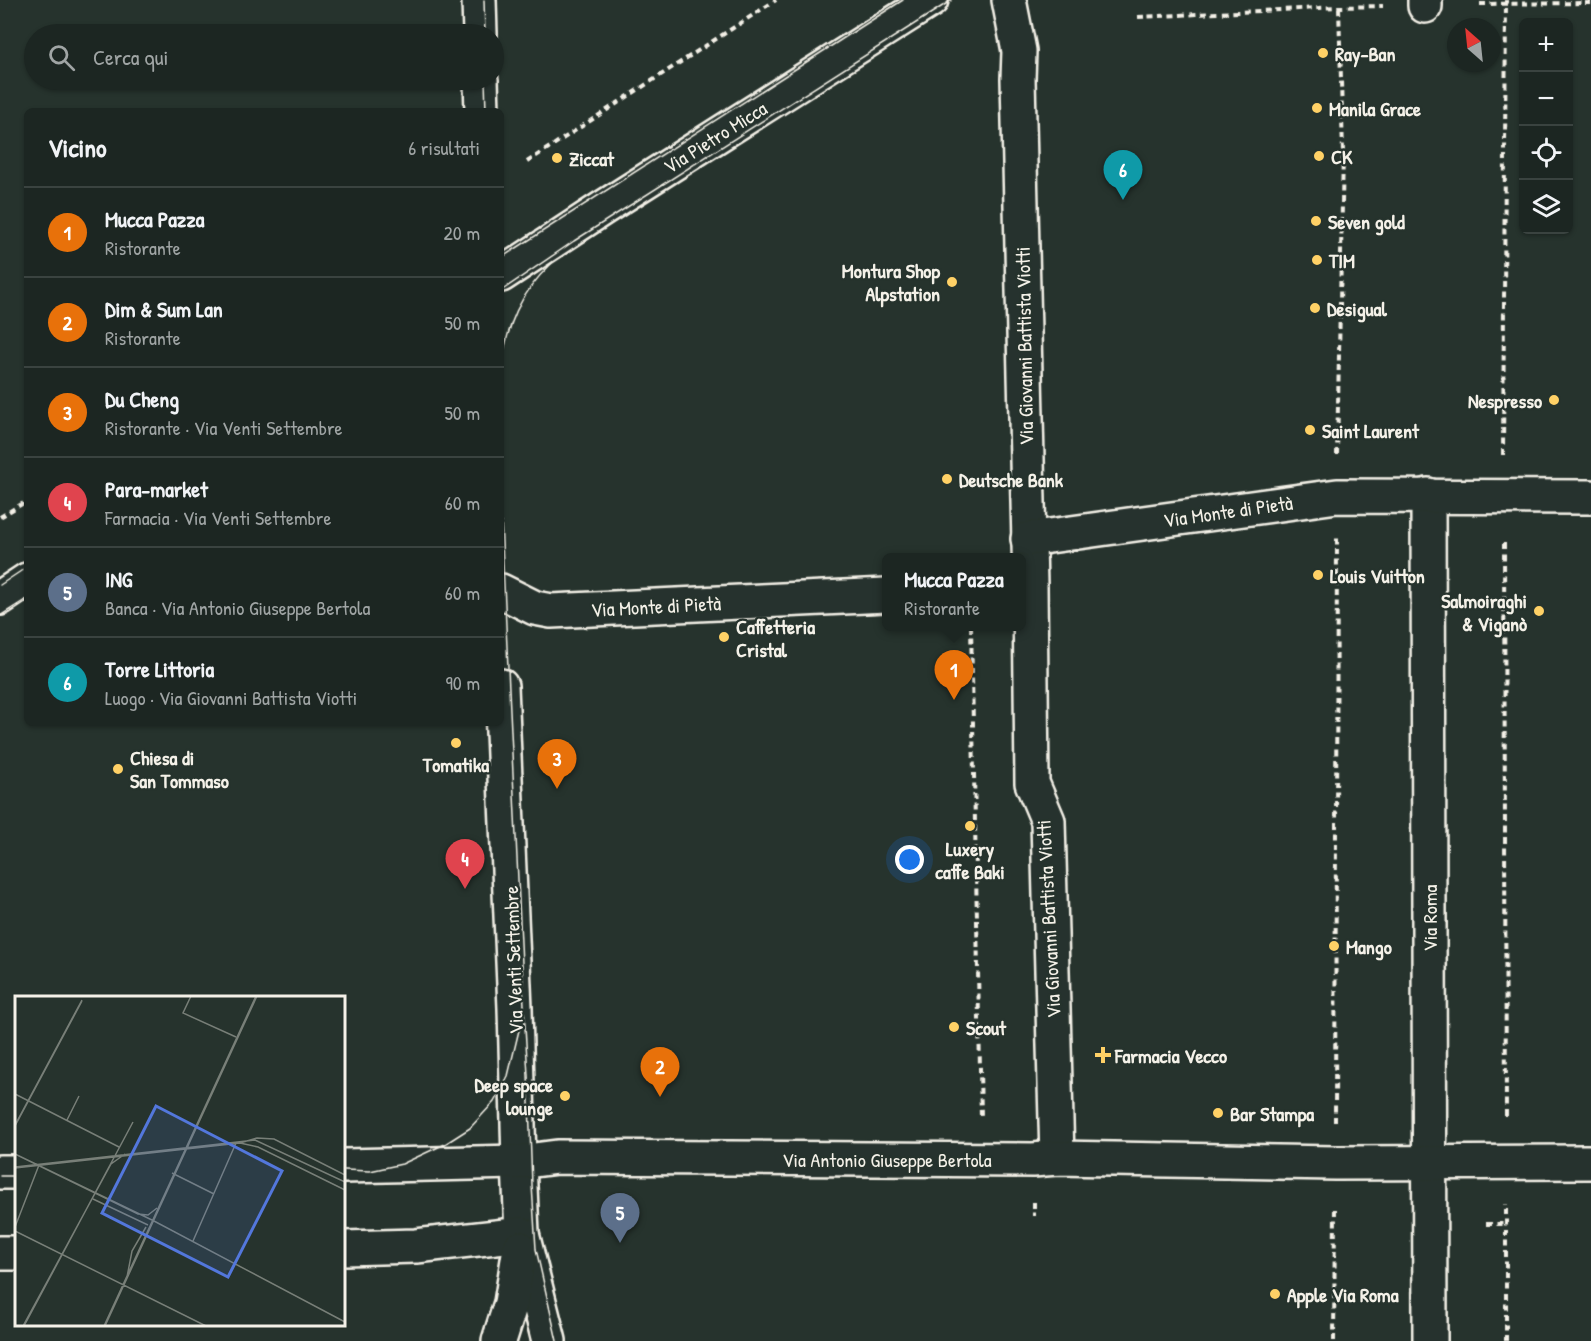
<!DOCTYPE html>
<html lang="it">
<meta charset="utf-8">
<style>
:root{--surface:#1c2622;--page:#29322f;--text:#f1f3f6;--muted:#a0a5a5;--line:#3a4340;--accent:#ffd166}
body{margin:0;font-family:"Patrick Hand",sans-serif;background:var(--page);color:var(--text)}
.controls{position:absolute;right:18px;top:18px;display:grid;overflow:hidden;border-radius:9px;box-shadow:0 2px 4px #0004}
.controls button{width:54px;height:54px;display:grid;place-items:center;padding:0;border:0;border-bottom:2px solid var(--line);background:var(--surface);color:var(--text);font:30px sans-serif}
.compass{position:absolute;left:1447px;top:18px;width:54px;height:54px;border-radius:50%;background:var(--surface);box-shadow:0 2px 4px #0004;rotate:333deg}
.you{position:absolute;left:910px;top:860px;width:21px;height:21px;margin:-15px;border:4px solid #fff;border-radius:50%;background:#1a73e8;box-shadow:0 0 0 9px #1a73e833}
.badge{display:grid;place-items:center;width:39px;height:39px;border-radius:50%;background:var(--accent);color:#fff;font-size:20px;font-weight:700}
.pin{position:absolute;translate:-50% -50px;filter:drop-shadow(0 2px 3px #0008)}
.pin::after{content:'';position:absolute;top:32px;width:21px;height:18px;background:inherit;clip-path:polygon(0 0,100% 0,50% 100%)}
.popup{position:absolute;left:882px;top:553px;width:144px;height:78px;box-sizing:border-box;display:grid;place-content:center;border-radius:9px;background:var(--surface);filter:drop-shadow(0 2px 4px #0005);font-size:20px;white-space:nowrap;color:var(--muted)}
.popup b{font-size:22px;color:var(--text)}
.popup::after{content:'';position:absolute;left:50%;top:100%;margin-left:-12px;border:12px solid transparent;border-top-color:var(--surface)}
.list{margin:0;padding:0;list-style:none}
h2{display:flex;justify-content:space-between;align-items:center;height:78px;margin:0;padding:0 24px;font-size:26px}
h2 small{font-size:20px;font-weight:400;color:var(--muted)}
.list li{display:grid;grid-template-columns:39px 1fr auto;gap:18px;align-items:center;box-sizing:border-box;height:90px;padding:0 24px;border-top:2px solid var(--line)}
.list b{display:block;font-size:22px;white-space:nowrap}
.list p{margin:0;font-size:20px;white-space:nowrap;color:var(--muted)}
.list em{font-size:20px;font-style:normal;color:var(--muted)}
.icon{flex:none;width:33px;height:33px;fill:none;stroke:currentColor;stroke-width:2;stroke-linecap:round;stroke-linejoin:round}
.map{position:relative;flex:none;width:1591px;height:1341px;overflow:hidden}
.search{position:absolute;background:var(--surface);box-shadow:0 2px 4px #0004;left:24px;top:24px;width:480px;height:66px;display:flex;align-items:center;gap:15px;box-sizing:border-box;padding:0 21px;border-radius:33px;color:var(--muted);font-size:22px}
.panel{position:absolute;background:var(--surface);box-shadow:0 2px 4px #0004;left:24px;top:108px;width:480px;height:618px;border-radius:9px}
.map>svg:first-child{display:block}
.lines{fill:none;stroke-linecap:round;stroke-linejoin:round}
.minor-casing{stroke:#f4f1e8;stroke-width:38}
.path{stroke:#f4f1e8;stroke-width:4;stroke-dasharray:6 4.5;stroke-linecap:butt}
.minor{stroke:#26332d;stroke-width:33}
.tram{stroke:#f4f1e8;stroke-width:1.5}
.poi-dot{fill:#ffd166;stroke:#26332d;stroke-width:2}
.labels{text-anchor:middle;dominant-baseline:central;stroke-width:4.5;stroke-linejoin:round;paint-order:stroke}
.poi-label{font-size:20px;font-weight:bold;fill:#f4f1e8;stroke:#26332d;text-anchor:start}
.street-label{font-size:20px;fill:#f4f1e8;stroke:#26332d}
.inset-road{fill:none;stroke:#787f78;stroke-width:1.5}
.view{fill:#5377dc;fill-opacity:0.15;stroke:#5377dc;stroke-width:3}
.inset-edge{fill:none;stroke:#f4f1e8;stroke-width:3}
</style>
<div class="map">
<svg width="1591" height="1341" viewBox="0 0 1591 1341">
<rect width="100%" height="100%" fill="#26332d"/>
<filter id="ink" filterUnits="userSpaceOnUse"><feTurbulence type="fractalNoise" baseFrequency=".0167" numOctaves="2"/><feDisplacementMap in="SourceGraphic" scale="12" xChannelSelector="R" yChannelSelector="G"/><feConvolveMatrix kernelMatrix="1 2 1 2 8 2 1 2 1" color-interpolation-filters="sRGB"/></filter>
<g filter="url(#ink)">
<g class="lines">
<defs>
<g id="minor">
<polyline points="479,0 480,34"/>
<polyline points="1009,0 1019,51 1018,79 1030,586 1032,783 1048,821 1057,1158"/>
<polyline points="1425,0 1425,6"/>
<polyline points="481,80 482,111"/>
<polyline points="501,275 603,208 931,0"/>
<polyline points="1428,495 1430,1341"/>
<polyline points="1028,539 1337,496 1591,497"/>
<polyline points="501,591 535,608 551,611 886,595"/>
<polyline points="0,598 27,580"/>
<polyline points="501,686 515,1008 519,1162 522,1234 549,1341"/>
<polyline points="344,1166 519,1162 557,1157 1033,1160 1057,1158 1335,1163 1591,1162"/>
<polyline points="0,1172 16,1172"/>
<polyline points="344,1248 416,1246 522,1234"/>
<polyline points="0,1253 16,1253"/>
<polyline points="499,1341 511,1303 520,1248"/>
</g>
</defs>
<use href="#minor" class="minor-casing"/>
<g class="path">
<polyline points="1480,4 1591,3"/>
<polyline points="1138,17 1339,7 1383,6"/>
<polyline points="527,162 776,0"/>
<polyline points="1337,455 1343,153 1339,7"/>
<polyline points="1503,455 1506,0"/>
<polyline points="0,517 27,501"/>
<polyline points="1504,543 1506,1120"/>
<polyline points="971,626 981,1118"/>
<polyline points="1335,1122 1337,538"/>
<polyline points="1034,1202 1034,1216"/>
<polyline points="1486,1224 1506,1224"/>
<polyline points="1334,1341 1335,1207"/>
<polyline points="1506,1341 1506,1204"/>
</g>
<use href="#minor" class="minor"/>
<g class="tram">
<polyline points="484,0 485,34"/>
<polyline points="485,80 486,111"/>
<polyline points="501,258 903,0"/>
<polyline points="501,291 574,241 952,0"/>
<path d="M501 367C508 323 519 295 551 264"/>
<polyline points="501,520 525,1027 528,1075 532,1185 536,1249 557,1341"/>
<polyline points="0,585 27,567"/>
<polyline points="0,616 27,599"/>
<polyline points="344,1170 370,1171 402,1164 445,1144 470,1128 494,1102 508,1076 520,1026"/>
<polyline points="0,1176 16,1176"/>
</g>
</g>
</g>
<g class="poi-dot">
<circle cx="1323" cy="53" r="6"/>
<circle cx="1317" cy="108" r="6"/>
<circle cx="1319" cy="156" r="6"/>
<circle cx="557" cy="158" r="6"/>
<circle cx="1316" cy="221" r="6"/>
<circle cx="1317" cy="260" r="6"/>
<circle cx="952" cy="282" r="6"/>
<circle cx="1315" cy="308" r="6"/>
<circle cx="1554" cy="400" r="6"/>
<circle cx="1310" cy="430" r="6"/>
<circle cx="947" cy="479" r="6"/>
<circle cx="1318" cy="575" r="6"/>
<circle cx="1539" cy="611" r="6"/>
<circle cx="724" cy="637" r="6"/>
<circle cx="456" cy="743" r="6"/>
<circle cx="118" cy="769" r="6"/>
<circle cx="970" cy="826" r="6"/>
<circle cx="1334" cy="946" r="6"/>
<circle cx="954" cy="1027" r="6"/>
<path d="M1100 1046h6v6h6v6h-6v6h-6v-6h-6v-6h6z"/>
<circle cx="565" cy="1096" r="6"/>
<circle cx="1218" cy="1113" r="6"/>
<circle cx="1275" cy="1294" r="6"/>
</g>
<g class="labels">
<g class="poi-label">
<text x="1335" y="53">Ray-Ban</text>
<text x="1329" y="108">Manila Grace</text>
<text x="1331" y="156">CK</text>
<text x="569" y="158">Ziccat</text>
<text x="1328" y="221">Seven gold</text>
<text x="1329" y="260">TIM</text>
<text x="940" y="270" text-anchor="end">Montura Shop<tspan x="940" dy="23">Alpstation</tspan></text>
<text x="1327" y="308">Desigual</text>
<text x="1542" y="400" text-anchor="end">Nespresso</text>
<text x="1322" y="430">Saint Laurent</text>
<text x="959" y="479">Deutsche Bank</text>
<text x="1330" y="575">Louis Vuitton</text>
<text x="1527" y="600" text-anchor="end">Salmoiraghi<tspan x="1527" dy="23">&amp; Viganò</tspan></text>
<text x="736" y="626">Caffetteria<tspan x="736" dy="23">Cristal</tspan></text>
<text x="130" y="757">Chiesa di<tspan x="130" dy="23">San Tommaso</tspan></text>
<text x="456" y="764" text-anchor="middle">Tomatika</text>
<text x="970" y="848" text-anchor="middle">Luxery<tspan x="970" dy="23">caffe Baki</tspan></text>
<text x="1346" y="946">Mango</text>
<text x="966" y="1027">Scout</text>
<text x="1115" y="1055">Farmacia Vecco</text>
<text x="553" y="1084" text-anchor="end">Deep space<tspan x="553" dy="23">lounge</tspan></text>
<text x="1230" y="1113">Bar Stampa</text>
<text x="1287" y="1294">Apple Via Roma</text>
</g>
<g class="street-label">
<text transform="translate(715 137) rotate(-32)">Via Pietro Micca</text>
<text transform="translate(1024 346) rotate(-91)">Via Giovanni Battista Viotti</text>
<text transform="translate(1228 511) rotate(-8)">Via Monte di Pietà</text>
<text transform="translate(656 606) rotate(-3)">Via Monte di Pietà</text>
<text transform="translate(1429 918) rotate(-90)">Via Roma</text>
<text transform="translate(1048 919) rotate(-93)">Via Giovanni Battista Viotti</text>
<text transform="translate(513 960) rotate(-92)">Via Venti Settembre</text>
<text x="887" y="1159">Via Antonio Giuseppe Bertola</text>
</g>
</g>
<g transform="translate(15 996)">
<rect width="330" height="330" fill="#26332d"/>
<path class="inset-road" d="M176 0 168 17 221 41M0 98 104 151M52 124 64 100M0 129 67 4M0 130 67 5M225 147 242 142 259 143 330 179M0 158 139 225 330 326M0 158 123 218 133 219 142 212M0 171 240 144 330 186M0 172 225 147 243 151 330 194M157 177 199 198M78 203 133 229M0 231 24 169M0 235 191 330M178 245 221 147M112 281 117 255 131 231M8 330 96 168 110 158M9 330 118 126M89 330 241 0M90 330 242 0"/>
<path class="view" d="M141 110 267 175 213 281 87 217Z"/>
<rect width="330" height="330" class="inset-edge"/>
</g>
</svg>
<div class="controls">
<button>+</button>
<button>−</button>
<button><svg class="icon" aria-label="locate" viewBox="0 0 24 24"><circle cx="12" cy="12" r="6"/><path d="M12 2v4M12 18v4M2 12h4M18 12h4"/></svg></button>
<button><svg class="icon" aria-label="layers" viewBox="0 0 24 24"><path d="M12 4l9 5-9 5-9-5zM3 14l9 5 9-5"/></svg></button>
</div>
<svg class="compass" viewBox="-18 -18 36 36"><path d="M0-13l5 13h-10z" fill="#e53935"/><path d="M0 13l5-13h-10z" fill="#a0a5a5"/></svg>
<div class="you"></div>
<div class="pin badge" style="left:954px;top:700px;background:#e8710a">1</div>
<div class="popup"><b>Mucca Pazza</b>Ristorante</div>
<div class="pin badge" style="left:660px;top:1097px;background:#e8710a">2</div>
<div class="pin badge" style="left:557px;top:789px;background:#e8710a">3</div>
<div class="pin badge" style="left:465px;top:889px;background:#e0444e">4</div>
<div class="pin badge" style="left:620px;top:1243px;background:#5c6f8a">5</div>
<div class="pin badge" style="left:1123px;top:200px;background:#0f9aa8">6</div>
<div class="search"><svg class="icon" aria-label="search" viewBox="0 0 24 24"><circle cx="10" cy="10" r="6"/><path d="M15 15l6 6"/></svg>Cerca qui</div>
<section class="panel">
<h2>Vicino<small>6 risultati</small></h2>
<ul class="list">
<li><span class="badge" style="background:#e8710a">1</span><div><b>Mucca Pazza</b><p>Ristorante</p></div><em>20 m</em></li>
<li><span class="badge" style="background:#e8710a">2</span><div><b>Dim &amp; Sum Lan</b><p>Ristorante</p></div><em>50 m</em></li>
<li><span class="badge" style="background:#e8710a">3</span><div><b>Du Cheng</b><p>Ristorante · Via Venti Settembre</p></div><em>50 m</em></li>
<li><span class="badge" style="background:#e0444e">4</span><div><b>Para-market</b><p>Farmacia · Via Venti Settembre</p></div><em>60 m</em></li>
<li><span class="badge" style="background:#5c6f8a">5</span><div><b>ING</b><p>Banca · Via Antonio Giuseppe Bertola</p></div><em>60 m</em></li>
<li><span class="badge" style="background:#0f9aa8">6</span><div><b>Torre Littoria</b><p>Luogo · Via Giovanni Battista Viotti</p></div><em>90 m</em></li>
</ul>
</section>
</div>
